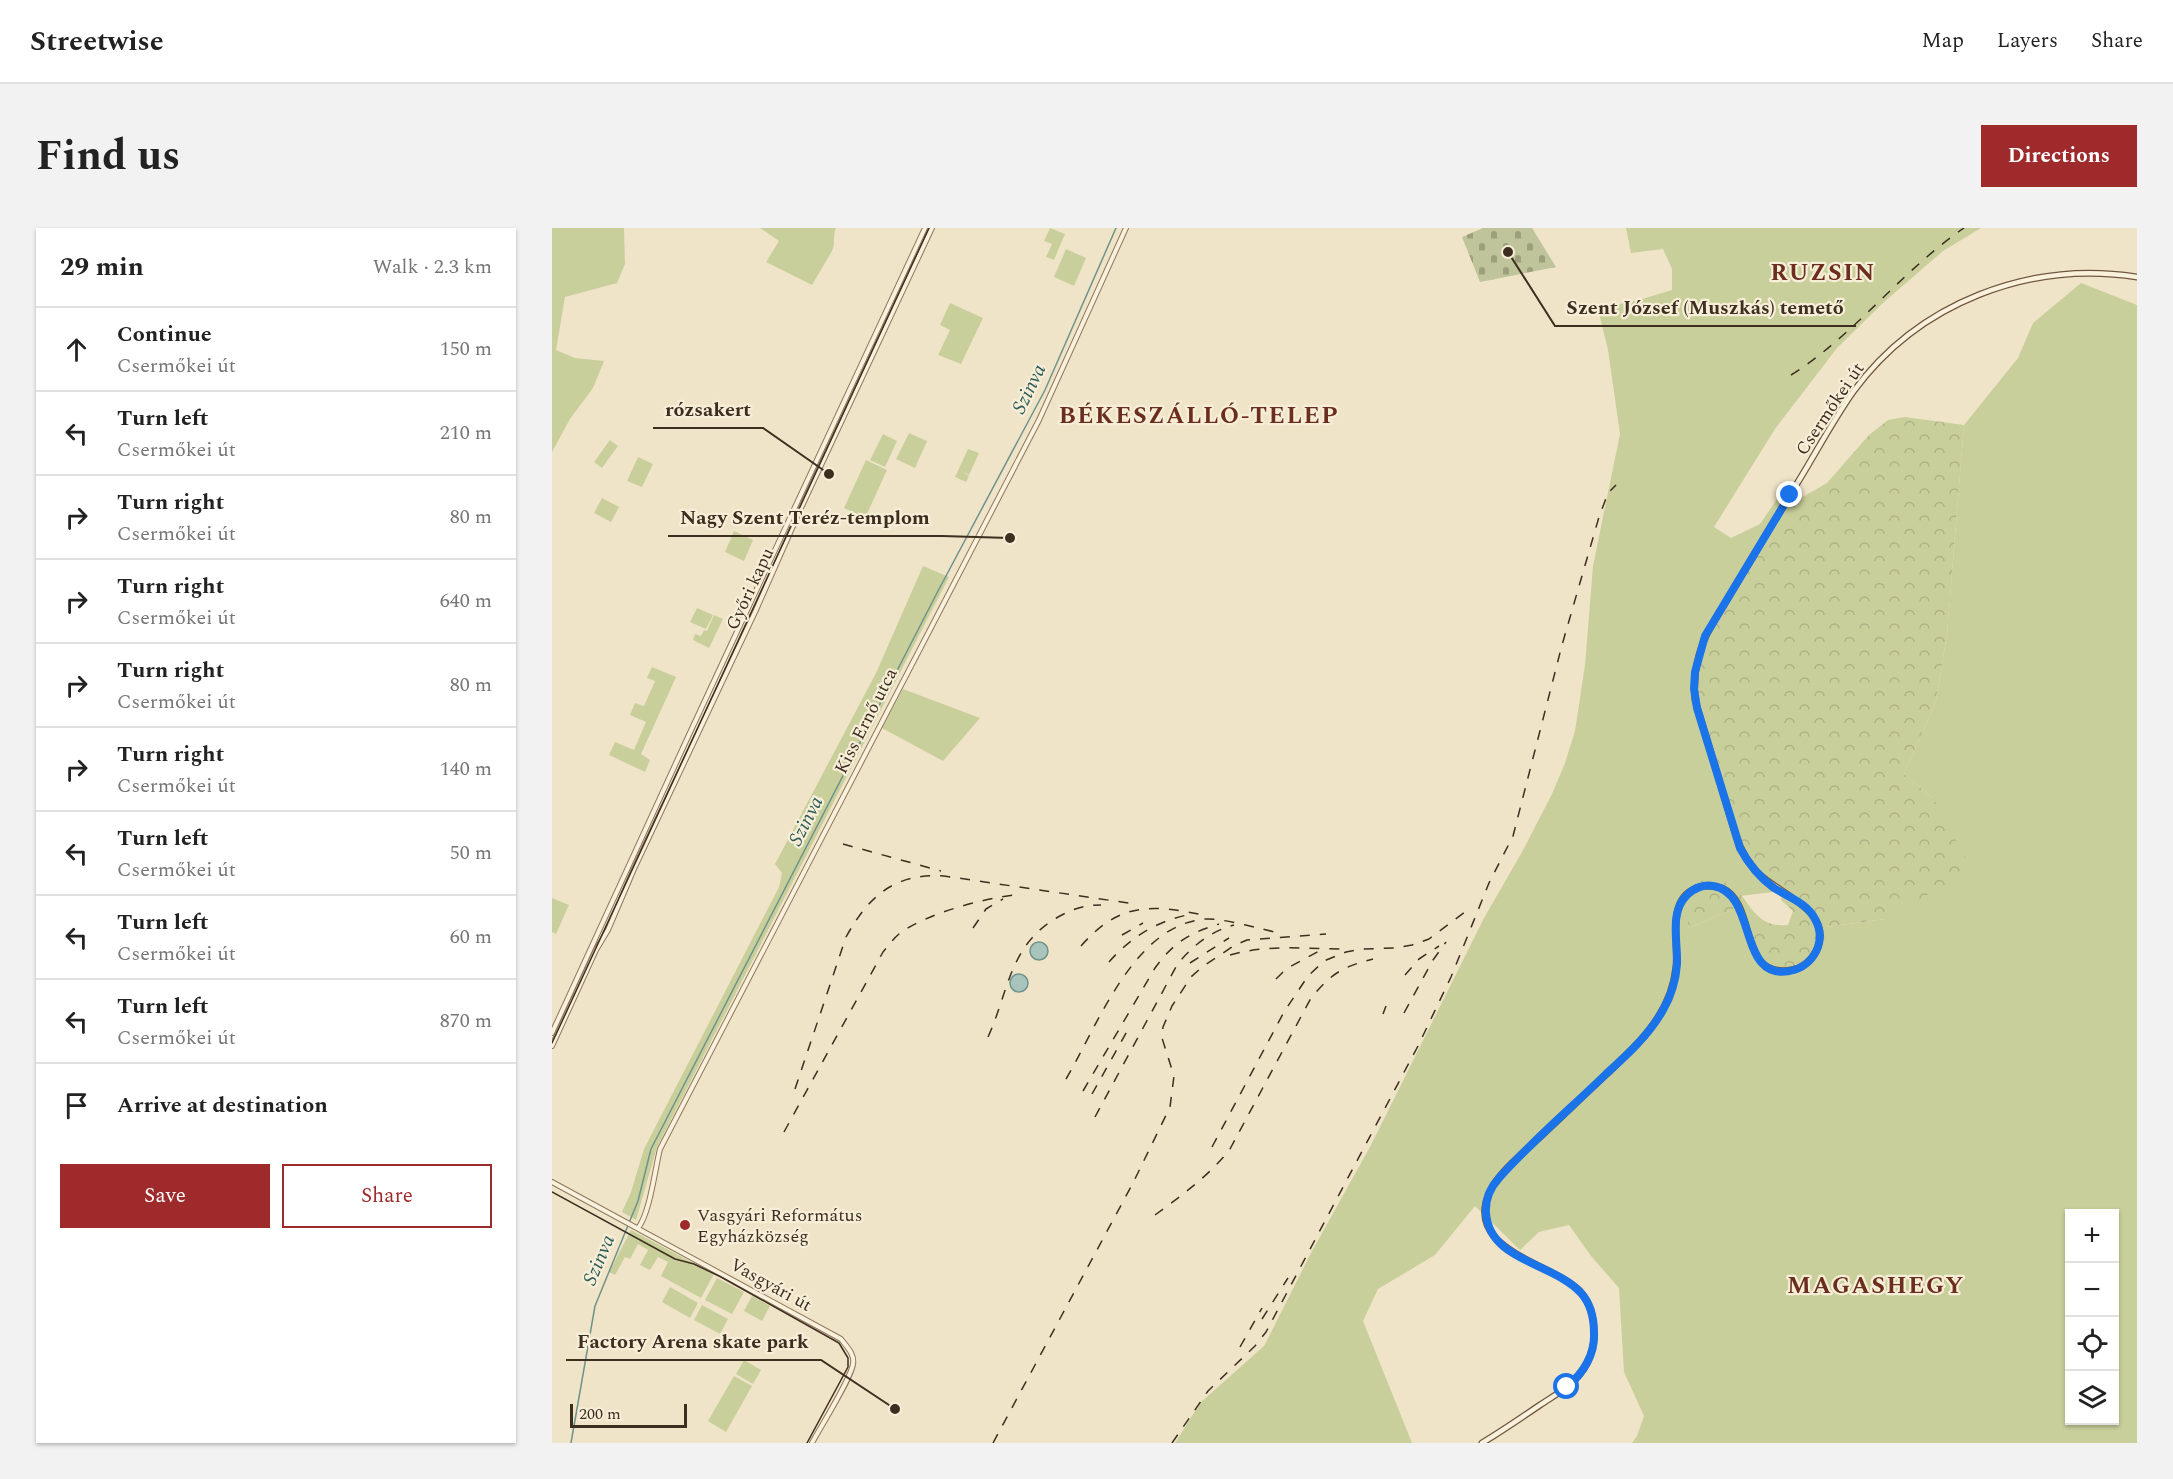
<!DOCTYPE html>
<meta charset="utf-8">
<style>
:root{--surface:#fff;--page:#f2f2f2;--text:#222;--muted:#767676;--line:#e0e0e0;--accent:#9e2a2b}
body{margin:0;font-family:Spectral,serif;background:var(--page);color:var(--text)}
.controls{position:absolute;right:18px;bottom:18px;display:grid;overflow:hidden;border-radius:0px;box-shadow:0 2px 4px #0004}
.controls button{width:54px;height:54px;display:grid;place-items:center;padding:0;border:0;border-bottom:2px solid var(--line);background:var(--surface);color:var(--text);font:30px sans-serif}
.scale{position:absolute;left:18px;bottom:15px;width:117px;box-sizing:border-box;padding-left:6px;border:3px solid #3d2e20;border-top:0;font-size:16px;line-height:21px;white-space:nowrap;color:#3d2e20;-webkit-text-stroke:4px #f7eed8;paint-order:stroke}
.stop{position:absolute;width:18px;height:18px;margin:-14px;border:4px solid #1a73e8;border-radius:50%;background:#fff}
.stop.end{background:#1a73e8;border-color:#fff;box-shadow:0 2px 6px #0008}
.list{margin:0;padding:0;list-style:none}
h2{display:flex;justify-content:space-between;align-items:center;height:78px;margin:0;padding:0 24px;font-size:26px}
h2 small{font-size:20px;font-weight:400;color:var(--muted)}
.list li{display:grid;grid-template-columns:39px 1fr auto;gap:18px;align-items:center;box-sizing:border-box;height:84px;padding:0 24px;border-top:2px solid var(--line)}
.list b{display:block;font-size:22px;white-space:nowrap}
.list p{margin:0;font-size:20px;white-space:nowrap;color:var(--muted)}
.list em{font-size:20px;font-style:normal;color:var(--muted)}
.actions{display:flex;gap:12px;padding:18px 24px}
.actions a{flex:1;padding:14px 0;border:2px solid var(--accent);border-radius:0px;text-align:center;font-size:21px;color:var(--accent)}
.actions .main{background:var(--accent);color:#fff}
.icon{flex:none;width:33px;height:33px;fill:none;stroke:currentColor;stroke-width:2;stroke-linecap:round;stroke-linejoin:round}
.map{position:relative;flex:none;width:1585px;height:1215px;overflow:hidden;border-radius:0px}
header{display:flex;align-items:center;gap:36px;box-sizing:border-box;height:84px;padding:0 30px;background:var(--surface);border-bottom:2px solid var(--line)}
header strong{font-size:28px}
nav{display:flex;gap:33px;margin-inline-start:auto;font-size:21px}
.intro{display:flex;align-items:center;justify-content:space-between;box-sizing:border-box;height:144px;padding:0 36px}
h1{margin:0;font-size:42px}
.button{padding:15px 27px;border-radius:0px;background:var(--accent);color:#fff;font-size:21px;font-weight:700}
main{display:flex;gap:36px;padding:0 36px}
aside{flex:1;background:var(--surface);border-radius:0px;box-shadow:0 2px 4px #0004}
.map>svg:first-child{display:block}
.green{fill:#c9cf9b;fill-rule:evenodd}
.forest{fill:url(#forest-crowns)}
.cemetery{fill:url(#cemetery-stones)}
.water{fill:#a9c4bc;stroke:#6f938a;stroke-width:1.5}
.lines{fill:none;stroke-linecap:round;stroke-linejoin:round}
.stream{stroke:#6f938a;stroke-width:1.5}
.tertiary-casing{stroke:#8d765c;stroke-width:6}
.secondary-casing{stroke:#6f573f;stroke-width:7}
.tertiary{stroke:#faf1dc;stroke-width:4}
.secondary{stroke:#faf1dc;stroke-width:4.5}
.tram{stroke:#3d2e20;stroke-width:1.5}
.rail{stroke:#3d2e20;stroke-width:1.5;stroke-dasharray:10 10;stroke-linecap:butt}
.route{stroke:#1a73e8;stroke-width:8}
.poi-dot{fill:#9e2a2b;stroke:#f7eed8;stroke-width:2}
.labels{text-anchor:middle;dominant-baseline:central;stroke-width:4.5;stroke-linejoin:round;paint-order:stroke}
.street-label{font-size:18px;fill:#3d2e20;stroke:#f7eed8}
.poi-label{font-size:18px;fill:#3d2e20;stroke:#f7eed8;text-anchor:start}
.water-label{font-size:20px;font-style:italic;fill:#2f5d5a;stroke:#f7eed8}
.district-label{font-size:24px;font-weight:bold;letter-spacing:1.5px;fill:#6b2e1e;stroke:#f7eed8}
.leader{fill:none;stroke:#3d2e20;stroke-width:2}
.callout-dot{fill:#3d2e20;stroke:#f7eed8;stroke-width:2}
.callout-label{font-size:20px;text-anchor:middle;font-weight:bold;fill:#3d2e20;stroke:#f7eed8;stroke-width:4.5;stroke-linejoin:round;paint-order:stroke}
</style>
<header>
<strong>Streetwise</strong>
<nav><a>Map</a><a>Layers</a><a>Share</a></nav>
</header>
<div class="intro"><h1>Find us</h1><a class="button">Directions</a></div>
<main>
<aside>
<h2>29 min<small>Walk · 2.3 km</small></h2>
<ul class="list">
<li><svg class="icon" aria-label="ahead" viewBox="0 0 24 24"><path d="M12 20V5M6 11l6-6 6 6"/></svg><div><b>Continue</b><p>Csermőkei út</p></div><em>150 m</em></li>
<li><svg class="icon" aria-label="left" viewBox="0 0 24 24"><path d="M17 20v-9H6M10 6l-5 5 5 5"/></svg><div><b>Turn left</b><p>Csermőkei út</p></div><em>210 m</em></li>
<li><svg class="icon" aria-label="right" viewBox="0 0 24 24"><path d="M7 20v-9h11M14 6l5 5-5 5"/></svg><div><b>Turn right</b><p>Csermőkei út</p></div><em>80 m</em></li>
<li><svg class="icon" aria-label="right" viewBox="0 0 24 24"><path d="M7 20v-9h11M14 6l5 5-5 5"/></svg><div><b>Turn right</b><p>Csermőkei út</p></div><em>640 m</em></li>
<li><svg class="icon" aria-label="right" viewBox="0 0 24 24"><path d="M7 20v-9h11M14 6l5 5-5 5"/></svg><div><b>Turn right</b><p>Csermőkei út</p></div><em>80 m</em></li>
<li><svg class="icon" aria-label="right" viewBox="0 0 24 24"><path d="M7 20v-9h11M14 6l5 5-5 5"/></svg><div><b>Turn right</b><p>Csermőkei út</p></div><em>140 m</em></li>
<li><svg class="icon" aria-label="left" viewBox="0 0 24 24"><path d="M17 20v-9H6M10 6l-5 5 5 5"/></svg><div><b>Turn left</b><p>Csermőkei út</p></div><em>50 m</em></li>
<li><svg class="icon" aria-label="left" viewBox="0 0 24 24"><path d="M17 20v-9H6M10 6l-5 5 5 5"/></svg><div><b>Turn left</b><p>Csermőkei út</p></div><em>60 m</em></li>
<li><svg class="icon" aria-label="left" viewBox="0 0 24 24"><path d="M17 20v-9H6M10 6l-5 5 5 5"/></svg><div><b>Turn left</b><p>Csermőkei út</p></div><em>870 m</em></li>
<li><svg class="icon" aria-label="arrive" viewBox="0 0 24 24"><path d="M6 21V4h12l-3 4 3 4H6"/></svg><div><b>Arrive at destination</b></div></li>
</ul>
<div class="actions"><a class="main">Save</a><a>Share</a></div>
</aside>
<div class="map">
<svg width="1585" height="1215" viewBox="0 0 1585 1215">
<defs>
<pattern id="forest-crowns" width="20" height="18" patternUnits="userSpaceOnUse" patternTransform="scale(1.5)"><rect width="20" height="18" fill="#c9cf9b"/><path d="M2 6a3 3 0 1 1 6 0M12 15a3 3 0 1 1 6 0" fill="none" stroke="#aeb285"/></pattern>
<pattern id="cemetery-stones" width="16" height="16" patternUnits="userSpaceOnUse" patternTransform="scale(1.5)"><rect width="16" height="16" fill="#bfc49a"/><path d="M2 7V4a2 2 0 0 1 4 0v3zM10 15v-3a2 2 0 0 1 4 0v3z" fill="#9ca07d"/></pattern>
</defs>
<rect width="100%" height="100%" fill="#f0e4c8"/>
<g class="green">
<polygon points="0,0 72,0 73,36 65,55 13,69 4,122 23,130 52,133 41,160 18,191 0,224"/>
<path d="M208 0H284C280 9 284 14 280 23L260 57 214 34 227 13Z"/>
<polygon points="498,0 513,6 502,32 494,29 500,16 492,13"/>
<path d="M1074 0H1429L1391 23 1331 75 1285 120 1223 201 1162 299 1179 310 1208 296 1232 261 1238 267 1160 397 1215 654 1221 664 1188 668 1178 657 1132 676 1137 700 1184 680 1198 724 1215 742 1242 747 1262 732 1274 699 1333 691 1381 570 1352 546 1384 473 1395 406 1412 197 1466 130 1481 95 1529 55 1585 77V1215H1080L1085 1208 1092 1188 1072 1144 1067 1060 1039 1028 1017 997 987 1004 968 1022 923 978 883 1027 826 1061 811 1093 860 1215H623L648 1175 712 1118 759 1025 819 917 932 690 970 624 1000 566 1013 535 1023 503 1033 437 1041 338 1068 206 1056 122 1046 81 1090 71 1120 62V41L1111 21 1079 25ZM1518 986H1562V1192H1518Z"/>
<polygon points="514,21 534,30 522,58 502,49"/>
<polygon points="398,75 431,90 409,136 386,127 398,102 388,97"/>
<polygon points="357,205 375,213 363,240 344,231"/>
<polygon points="331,206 345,213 333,239 318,232"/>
<polygon points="58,212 66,218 50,240 42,234"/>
<polygon points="416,221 427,225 417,247 409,243 417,248 414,254 403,249"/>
<polygon points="86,229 101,236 90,259 75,253"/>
<polygon points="314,232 335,242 313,290 292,280"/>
<polygon points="50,270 67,279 59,294 42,285"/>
<polygon points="182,303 201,312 192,333 173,324"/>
<polygon points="371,338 397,349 105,919 84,992 70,984 79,964 92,921 227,659 230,645 223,636 324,445"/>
<polygon points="145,380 161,387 154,401 138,394"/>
<polygon points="162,387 171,391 157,420 141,412 143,406 149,408 152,402 155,403"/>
<polygon points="100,439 124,449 89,526 98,532 93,544 57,527 63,514 82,522 94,494 78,487 83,475 92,478 103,453 95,450"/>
<polygon points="351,461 428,490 391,533 330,500"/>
<polygon points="0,670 17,677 4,706 0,704"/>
<polygon points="79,1002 162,1046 149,1070 109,1048 116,1034 106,1029 98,1042 88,1037 96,1022 86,1016 78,1031 73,1029 63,1047 57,1044"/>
<polygon points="165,1050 192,1064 180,1086 153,1072"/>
<polygon points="118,1059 146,1075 138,1090 110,1074"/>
<polygon points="200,1068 218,1078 210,1093 192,1083"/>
<polygon points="150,1077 176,1091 168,1106 142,1092"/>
<polygon points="192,1132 209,1142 201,1156 184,1146"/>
<polygon points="182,1148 200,1158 174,1204 156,1193"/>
</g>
<path class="forest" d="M1353 189 1412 197 1395 406 1384 473 1352 546 1381 570 1420 642 1333 691 1274 699C1271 729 1265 730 1242 747L1215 742 1198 724 1184 680 1137 700C1136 693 1132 685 1132 677 1132 652 1158 646 1177 656 1197 667 1200 701 1236 697L1241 683 1229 672 1230 664 1205 644 1188 620 1145 480 1143 444 1153 408 1230 281 1275 255 1317 207 1336 192Z"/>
<polygon class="cemetery" points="931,0 980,0 1004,39 928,54 910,9"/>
<g class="water">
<circle cx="487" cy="723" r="9"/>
<circle cx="467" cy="755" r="9"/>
</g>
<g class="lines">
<polyline class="stream" points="19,1215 43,1078 86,973 99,921 386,363 493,162 564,0"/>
<defs>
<g id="tertiary">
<path d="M0 805C123 536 247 268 373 0"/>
<polyline points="0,818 44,722 56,702 82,641 204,382 249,280 380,0"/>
<path d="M0 954 289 1111C294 1118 303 1126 301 1136 299 1151 269 1198 260 1215"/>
<path d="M86 1000C98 985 103 941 108 921L487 192 574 0"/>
</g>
<path id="secondary" d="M930 1215C950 1203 969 1190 988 1177 1000 1169 1013 1162 1023 1152 1036 1139 1043 1120 1042 1103 1042 1089 1037 1073 1028 1063 999 1034 910 1022 938 963 948 943 970 926 985 912 1009 890 1032 867 1056 845 1073 828 1093 810 1106 789 1116 774 1122 757 1124 739 1127 713 1113 668 1148 659 1155 657 1163 658 1170 660 1206 676 1185 751 1239 742 1250 740 1259 733 1264 723 1284 684 1227 666 1206 645 1196 635 1189 622 1184 608L1143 472C1141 445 1146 420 1160 397 1189 348 1219 298 1249 249 1266 221 1282 191 1301 164 1366 75 1477 32 1585 49"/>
</defs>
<use href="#tertiary" class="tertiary-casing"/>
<use href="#secondary" class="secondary-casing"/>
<use href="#tertiary" class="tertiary"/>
<use href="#secondary" class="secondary"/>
<g class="tram">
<polyline points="0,815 377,0"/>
<polyline points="0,964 123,1031 142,1036 169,1049 287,1115 296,1130 296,1139 255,1215"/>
</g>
<g class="rail">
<path d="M1239 147C1303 107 1349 43 1412 0"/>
<polyline points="291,616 389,643"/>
<polyline points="421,700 434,681 451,671"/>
<polyline points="570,707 591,695"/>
<path d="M529 718C569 672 602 677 656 688"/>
<path d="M678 727C716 716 755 721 794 721"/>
<path d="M557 734C578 710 603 694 635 687"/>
<polyline points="638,735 677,710"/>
<polyline points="853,747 867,731 887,718"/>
<polyline points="724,751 734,741 767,723 772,723"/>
<polyline points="852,785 881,732 894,714"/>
<polyline points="831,786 834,778"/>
<path d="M436 809C457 763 457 717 506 689 520 681 533 677 549 677"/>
<path d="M514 851C546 797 582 696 654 691 670 690 709 701 727 705"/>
<path d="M243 861 294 709C317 668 342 645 392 648L583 676"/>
<path d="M531 863 603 740C621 715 637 705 667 696"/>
<polyline points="540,866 578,798"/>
<path d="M543 889 625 737C640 718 659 703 682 697"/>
<path d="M232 904 331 724C336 718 341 711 347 706 373 686 429 671 462 667"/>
<polyline points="660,919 732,784 756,748 772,733 794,724 809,721 844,720 860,717 877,711 917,681"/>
<path d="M603 987C630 967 657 948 678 921L759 770C780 745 790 739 821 731"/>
<polyline points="710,1091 736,1050"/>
<polyline points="688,1119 710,1080"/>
<polyline points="441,1215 581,955 618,879 622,848 610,810 611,799 620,778 639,749 650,739 683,717 695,712 774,706"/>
<polyline points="620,1215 656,1163 703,1118 714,1104 866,818 899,749 937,655 961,608 1010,417 1047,289 1056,265 1064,257"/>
</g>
</g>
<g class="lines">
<path class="route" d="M1015 1159C1031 1145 1043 1127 1042 1105 1042 1091 1039 1076 1029 1065 1002 1035 937 1033 934 985 933 972 938 960 947 950 980 913 1018 881 1054 846 1075 827 1097 807 1111 782 1119 768 1124 751 1125 736 1126 714 1117 684 1135 667 1142 660 1152 656 1161 658 1207 665 1184 758 1242 742 1253 739 1262 730 1266 719 1269 710 1268 700 1263 691 1255 675 1236 669 1222 660 1207 649 1196 635 1188 620L1145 480 1142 461 1143 444 1153 408 1238 267"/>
</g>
<circle class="poi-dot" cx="133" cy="997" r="6"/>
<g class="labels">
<g class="street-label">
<text transform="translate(1278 181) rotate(-56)">Csermőkei út</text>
<text transform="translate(198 361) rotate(-65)">Győri kapu</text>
<text transform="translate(314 493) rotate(-63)">Kiss Ernő utca</text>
<text transform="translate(219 1057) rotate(29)">Vasgyári út</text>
</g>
<g class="poi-label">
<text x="145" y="987">Vasgyári Református<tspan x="145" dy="21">Egyházközség</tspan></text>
</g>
<g class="water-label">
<text transform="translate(477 161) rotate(-64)">Szinva</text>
<text transform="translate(254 593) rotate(-63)">Szinva</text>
<text transform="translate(47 1032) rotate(-67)">Szinva</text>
</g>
<g class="district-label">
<text x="1271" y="45">RUZSIN</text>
<text x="647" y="188">BÉKESZÁLLÓ-TELEP</text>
<text x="1324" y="1058">MAGASHEGY</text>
</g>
</g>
<path class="leader" d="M956 24L1003 98H1304M277 246L211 200H101M458 310L390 308H116M343 1181L269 1132H14"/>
<g class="callout-dot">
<circle cx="956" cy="24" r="6"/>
<circle cx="277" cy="246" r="6"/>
<circle cx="458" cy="310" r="6"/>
<circle cx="343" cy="1181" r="6"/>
</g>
<g class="callout-label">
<text x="1153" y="86">Szent József (Muszkás) temető</text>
<text x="156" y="188">rózsakert</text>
<text x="253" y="296">Nagy Szent Teréz-templom</text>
<text x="141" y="1120">Factory Arena skate park</text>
</g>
</svg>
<div class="controls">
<button>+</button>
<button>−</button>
<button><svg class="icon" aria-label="locate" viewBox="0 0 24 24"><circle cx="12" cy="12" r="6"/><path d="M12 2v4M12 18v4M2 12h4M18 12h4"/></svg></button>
<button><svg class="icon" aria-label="layers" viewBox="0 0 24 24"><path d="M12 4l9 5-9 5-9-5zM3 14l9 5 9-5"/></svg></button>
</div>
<div class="scale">200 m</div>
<div class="stop" style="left:1015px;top:1159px"></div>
<div class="stop end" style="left:1238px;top:267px"></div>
</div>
</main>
